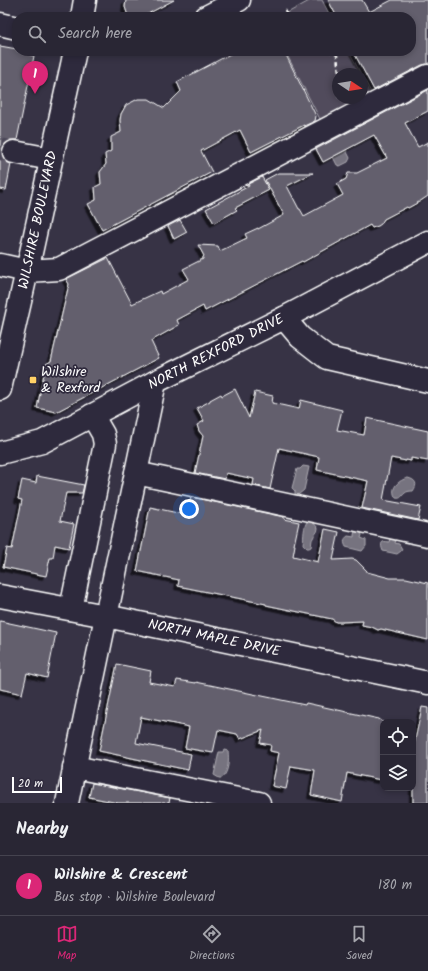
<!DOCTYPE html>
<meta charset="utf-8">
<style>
:root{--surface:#292634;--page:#353240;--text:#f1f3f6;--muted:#a5a5ac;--line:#45434f;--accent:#db2777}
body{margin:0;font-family:Kalam,sans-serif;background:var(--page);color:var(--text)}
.controls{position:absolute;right:12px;bottom:12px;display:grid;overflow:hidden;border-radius:8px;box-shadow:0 2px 6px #0003}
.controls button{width:36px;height:36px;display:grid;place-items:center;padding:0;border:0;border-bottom:1px solid var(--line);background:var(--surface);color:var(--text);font:20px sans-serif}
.compass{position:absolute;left:332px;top:68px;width:36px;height:36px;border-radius:50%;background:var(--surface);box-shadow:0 2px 6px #0003;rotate:102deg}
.scale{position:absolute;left:12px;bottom:10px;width:50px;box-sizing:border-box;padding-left:4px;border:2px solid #fff;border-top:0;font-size:11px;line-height:14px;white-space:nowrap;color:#fff;-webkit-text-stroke:3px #2f2a3d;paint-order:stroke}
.you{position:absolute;left:189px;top:509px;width:14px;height:14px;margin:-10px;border:3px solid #fff;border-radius:50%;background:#1a73e8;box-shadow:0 0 0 6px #1a73e833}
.badge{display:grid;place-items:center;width:26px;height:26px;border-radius:50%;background:var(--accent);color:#fff;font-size:13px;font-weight:700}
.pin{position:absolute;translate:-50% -33px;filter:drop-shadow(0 1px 2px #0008)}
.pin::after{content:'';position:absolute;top:21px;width:14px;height:12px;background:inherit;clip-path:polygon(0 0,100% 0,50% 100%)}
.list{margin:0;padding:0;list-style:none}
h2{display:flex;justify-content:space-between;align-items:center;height:52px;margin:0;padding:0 16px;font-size:17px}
h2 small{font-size:13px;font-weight:400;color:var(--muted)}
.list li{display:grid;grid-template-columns:26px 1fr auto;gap:12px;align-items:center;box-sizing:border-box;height:60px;padding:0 16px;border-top:1px solid var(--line)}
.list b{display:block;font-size:15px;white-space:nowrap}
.list p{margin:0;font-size:13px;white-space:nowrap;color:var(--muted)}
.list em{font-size:13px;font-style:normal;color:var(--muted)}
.icon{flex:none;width:22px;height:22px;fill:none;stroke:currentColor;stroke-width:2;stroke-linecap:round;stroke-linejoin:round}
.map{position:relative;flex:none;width:428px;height:803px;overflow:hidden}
.search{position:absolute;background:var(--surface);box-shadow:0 2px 6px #0003;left:12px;right:12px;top:12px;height:44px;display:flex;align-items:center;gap:10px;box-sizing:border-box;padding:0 14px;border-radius:16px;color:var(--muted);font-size:15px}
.sheet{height:112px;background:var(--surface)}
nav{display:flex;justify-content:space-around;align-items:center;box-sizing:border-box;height:56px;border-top:1px solid var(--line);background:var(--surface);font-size:11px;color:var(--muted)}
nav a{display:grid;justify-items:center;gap:2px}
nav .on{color:var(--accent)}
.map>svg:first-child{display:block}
.green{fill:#514c5c;stroke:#a8a6ae}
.water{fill:#76737f;stroke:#adabb2}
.building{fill:#635f6d;stroke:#fff;filter:url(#shadow)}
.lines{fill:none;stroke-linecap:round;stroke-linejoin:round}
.minor-tunnel{stroke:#4b4758;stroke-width:22;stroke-dasharray:22 11;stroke-linecap:butt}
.minor-casing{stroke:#fff;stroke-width:25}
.major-casing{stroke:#fff;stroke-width:25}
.path{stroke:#fff;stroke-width:2.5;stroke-dasharray:4 3;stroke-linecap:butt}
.minor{stroke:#2f2a3d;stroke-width:22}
.major{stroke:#2f2a3d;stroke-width:22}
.poi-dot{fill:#ffd166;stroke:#2f2a3d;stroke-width:1.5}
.labels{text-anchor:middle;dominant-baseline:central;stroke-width:3.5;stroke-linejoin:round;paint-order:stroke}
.street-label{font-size:14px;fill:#fff;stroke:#2f2a3d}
.poi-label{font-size:14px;fill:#fff;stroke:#2f2a3d;text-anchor:start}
</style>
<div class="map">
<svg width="428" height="803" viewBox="0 0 428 803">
<defs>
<filter id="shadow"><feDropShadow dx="-3.5" dy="3.5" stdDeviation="0" flood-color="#0009"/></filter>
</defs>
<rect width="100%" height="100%" fill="#373345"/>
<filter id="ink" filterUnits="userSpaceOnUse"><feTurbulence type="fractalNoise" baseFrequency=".025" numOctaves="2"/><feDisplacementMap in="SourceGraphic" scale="8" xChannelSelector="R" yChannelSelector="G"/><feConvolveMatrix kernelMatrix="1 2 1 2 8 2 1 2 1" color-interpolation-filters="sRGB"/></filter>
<g filter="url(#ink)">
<g class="green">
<polygon points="311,0 322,0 331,17 280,17"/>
<polygon points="285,51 349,51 361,74 338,74 338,98 362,98 362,75 372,94 322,123"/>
</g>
<g class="water">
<polygon points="343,144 350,158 348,162 340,166 337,165 330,151"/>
<polygon points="303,466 309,467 304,490 298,495 296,495 295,494 295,491 292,488 297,469 300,469"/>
<path d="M408 478C416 480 418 484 413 491 411 491 407 491 405 493 401 496 402 499 396 498 389 488 399 480 408 478Z"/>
<path d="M308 520H311L318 528C318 533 314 534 313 538 311 540 312 544 311 547L309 548H307L303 544C304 536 303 527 308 520Z"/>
<path d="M355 531H360L362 535 361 538 366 540V546L362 551 346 547C344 543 343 539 348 536L354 537V535Z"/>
<path d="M393 538 395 539 396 540 395 543 399 544 402 549 401 551 397 554 383 551C380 544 381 540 389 542L390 539Z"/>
<path d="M224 750 228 751C229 759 229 772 222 778H219L214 775 219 752H223Z"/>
</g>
<g class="building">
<polygon points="126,0 174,0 142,17 132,17 129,16 127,13 125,7"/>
<polygon points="328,0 362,0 369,12 392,0 428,0 428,64 422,65 374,90 353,51 411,51 411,17 337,17"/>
<polygon points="0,46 17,49 17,51 23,51 24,53 34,56 17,140 10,140 4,144 2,149 2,156 6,162 11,164 6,190 0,189"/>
<polygon points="236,51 284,51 316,116 315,121 304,126 304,125 251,152 240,130 201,151 212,172 102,230 88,204 96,200 95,187 101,184 100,172 106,164 105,154 111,151 111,137 121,132 120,120 121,114 126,105 138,99 149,99 164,108 181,91 177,82"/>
<polygon points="428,90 428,111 405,123 418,147 428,142 428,196 419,202 408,208 407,207 384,219 381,224 378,226 372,228 370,225 303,262 302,261 205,311 203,306 177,320 179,325 151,341 159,358 56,412 37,408 46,364 51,361 69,284 66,279 108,258 132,304 160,291 161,294 189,279 183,269 203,259 203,257 204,256 198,245 218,246 220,251 247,238 245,234 258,228 258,229 284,215 265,180 278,173 313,173 287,186 299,209 300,209 304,216 343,195 337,184 346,179 348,173 357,173 387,158 374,135 323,162 316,149"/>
<polygon points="262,177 269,190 235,208 237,210 214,223 206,209 249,186 248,184"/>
<polygon points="180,220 187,232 174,239 168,226"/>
<polygon points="235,389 249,418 255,392 273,396 272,403 299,409 301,400 342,410 337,430 364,435 367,418 428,431 428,461 411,458 411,461 406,460 406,461 391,458 383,500 421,507 418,520 362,508 368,481 317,470 319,457 279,448 270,489 253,485 254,479 226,473 225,479 195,473 203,436 199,431 197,425 204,421 197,408 210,401 210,400 221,394 222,396"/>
<polygon points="37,476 84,485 82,493 66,493 60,521 74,524 69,548 55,545 53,558 50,558 46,576 3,567 7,548 12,549 22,500 18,499 22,480 36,483"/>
<polygon points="191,497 284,517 284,519 299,522 294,545 295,545 293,556 318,562 325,529 339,532 333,560 352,559 356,560 367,571 367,572 390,578 406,578 428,583 428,640 381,629 378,630 372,627 362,625 363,621 340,622 336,622 332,619 266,605 266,604 178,586 179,580 137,571 150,507 187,515"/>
<polygon points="0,621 56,633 47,678 27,673 22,694 0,689"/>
<polygon points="117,664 151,671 149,682 175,687 177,680 196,683 196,682 305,705 306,703 379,719 383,722 383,770 381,780 347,773 342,802 311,795 315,770 291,766 286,789 272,786 279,753 270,751 271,745 260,743 263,730 240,739 237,734 218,730 213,753 185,748 189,727 141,717 136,743 191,754 188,770 99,751"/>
<polygon points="422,707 428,708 428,803 413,803 413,750"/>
<polygon points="92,783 170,798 169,803 118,803 89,797"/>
</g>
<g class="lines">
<polyline class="minor-tunnel" points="0,149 14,152"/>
<defs>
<g id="minor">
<polyline points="206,17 239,0"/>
<polyline points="0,24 17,28"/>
<polyline points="14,152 51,159"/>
<polyline points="0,265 27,271 59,269 428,76"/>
<polyline points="284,318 300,337 327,358 428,381"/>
<polyline points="0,453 42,442 155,382 284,318 428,242"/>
<polyline points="136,473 428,535"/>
<polyline points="0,596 106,616 428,683"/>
<polyline points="71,609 105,444 103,434 92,415"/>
<polyline points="74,767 259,803"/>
<polyline points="67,803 155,382"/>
</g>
<g id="major">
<polyline points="82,17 85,0"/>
<polyline points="0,389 27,271 75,51"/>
</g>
</defs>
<use href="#minor" class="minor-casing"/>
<use href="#major" class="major-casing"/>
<g class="path">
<polyline points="285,10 288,17"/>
<polyline points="329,51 337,55 339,74"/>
</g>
<use href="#minor" class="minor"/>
<use href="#major" class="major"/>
</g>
</g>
<rect class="poi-dot" x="29" y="376" width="8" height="8" rx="2"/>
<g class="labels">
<g class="street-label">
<text transform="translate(38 220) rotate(-78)">WILSHIRE BOULEVARD</text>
<text transform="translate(216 352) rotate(-27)">NORTH REXFORD DRIVE</text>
<text transform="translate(214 638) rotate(12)">NORTH MAPLE DRIVE</text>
</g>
<g class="poi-label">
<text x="41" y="372">Wilshire<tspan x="41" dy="16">&amp; Rexford</tspan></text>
</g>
</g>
</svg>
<div class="controls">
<button><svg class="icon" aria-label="locate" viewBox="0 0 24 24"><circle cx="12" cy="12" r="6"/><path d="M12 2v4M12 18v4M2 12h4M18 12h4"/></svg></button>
<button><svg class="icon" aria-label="layers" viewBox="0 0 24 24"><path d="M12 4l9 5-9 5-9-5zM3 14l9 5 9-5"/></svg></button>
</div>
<svg class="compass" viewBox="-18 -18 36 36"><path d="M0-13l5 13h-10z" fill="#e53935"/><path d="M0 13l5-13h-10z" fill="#a5a5ac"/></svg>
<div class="scale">20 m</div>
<div class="you"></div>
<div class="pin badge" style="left:35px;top:94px">1</div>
<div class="search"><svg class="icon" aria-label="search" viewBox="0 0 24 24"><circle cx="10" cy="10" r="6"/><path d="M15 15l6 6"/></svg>Search here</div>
</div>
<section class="sheet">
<h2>Nearby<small></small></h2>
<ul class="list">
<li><span class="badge">1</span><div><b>Wilshire &amp; Crescent</b><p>Bus stop · Wilshire Boulevard</p></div><em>180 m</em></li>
</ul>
</section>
<nav>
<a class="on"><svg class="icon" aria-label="map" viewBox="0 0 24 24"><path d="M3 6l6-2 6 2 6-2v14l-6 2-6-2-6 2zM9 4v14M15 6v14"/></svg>Map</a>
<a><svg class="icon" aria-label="directions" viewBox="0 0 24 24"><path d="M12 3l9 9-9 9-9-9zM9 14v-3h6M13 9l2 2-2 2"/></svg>Directions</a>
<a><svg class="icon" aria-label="saved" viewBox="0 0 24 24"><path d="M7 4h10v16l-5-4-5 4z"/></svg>Saved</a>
</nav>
